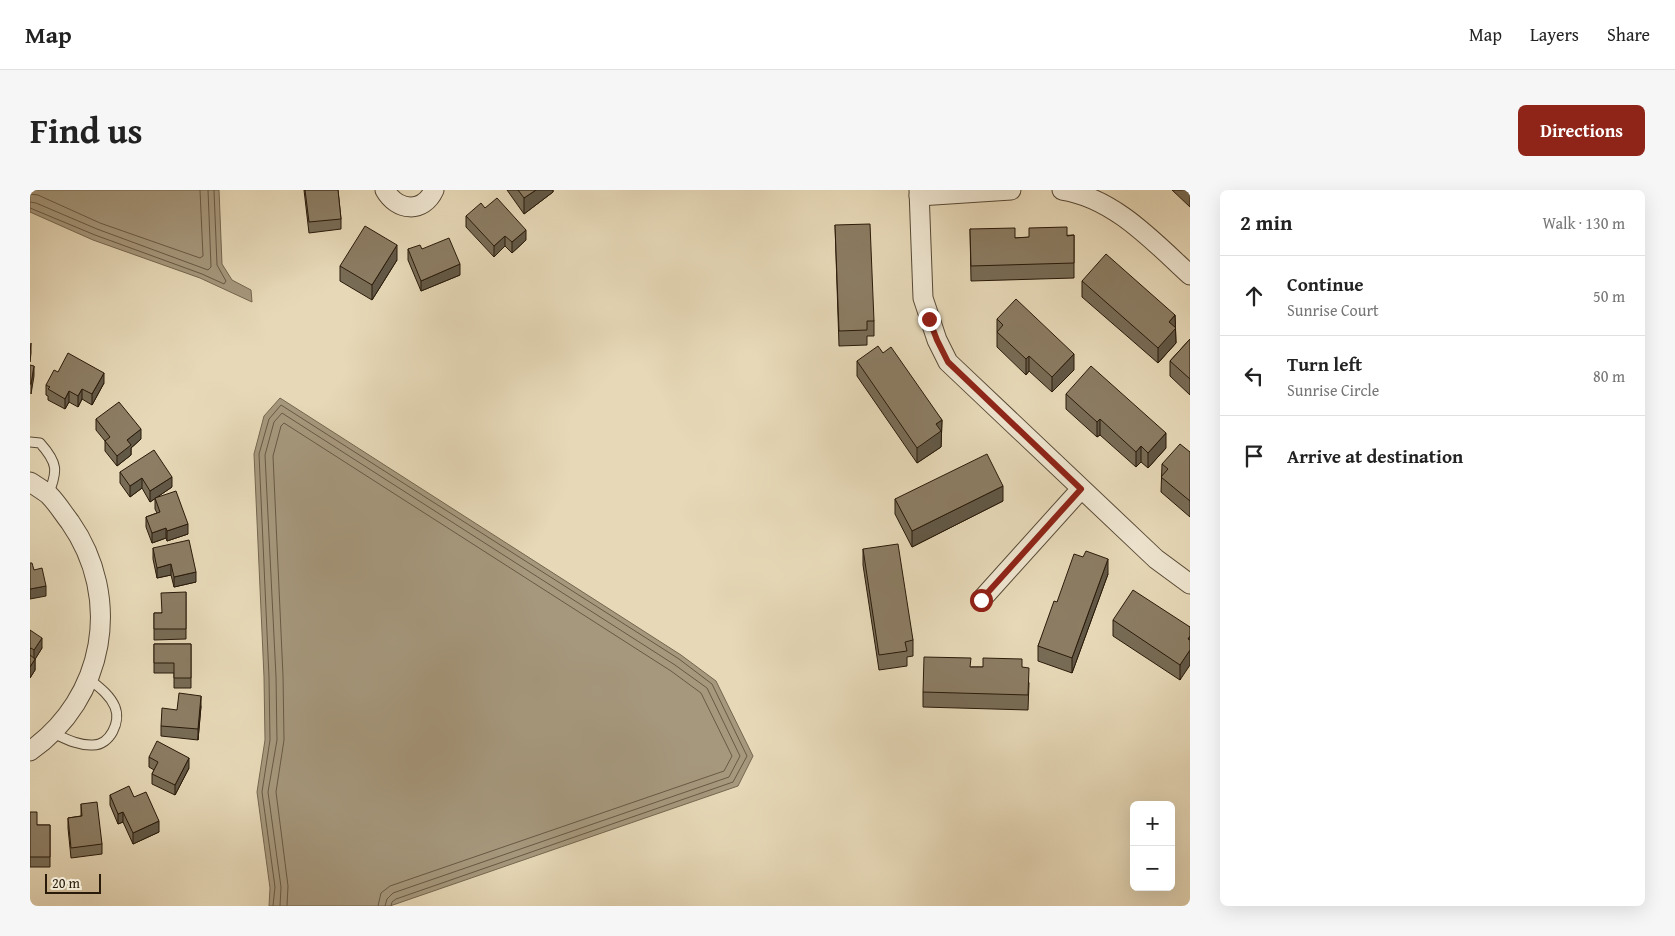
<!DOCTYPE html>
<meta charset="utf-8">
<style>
:root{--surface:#fff;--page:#f6f6f6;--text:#222;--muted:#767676;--line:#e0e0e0;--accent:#8f2418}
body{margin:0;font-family:"Gentium Book Plus",serif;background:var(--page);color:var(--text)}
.controls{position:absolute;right:15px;bottom:15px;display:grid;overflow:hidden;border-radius:8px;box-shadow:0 5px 20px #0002}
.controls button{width:45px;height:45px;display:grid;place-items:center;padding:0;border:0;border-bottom:1px solid var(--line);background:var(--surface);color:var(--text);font:25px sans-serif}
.scale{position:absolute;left:15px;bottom:12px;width:56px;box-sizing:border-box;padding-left:5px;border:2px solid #291a0a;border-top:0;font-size:14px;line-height:18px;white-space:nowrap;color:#291a0a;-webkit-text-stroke:4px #efe6d1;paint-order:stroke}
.stop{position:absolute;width:15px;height:15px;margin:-11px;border:4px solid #8f2418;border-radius:50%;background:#fff}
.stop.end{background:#8f2418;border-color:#fff;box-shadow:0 1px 5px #0008}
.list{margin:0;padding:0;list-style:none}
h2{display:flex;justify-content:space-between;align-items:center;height:65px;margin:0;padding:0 20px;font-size:21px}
h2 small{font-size:16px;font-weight:400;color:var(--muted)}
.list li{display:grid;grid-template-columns:32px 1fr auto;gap:15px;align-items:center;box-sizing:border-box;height:80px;padding:0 20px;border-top:1px solid var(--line)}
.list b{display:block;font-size:19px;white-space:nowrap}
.list p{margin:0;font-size:16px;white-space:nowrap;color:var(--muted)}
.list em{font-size:16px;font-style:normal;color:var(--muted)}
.icon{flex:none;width:28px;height:28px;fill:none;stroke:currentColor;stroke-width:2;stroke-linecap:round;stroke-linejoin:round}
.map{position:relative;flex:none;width:1160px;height:716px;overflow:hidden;border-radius:8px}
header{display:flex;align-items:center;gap:30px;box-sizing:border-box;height:70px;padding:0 25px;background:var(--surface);border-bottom:1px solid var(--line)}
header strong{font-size:24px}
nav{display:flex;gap:28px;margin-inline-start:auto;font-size:18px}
.intro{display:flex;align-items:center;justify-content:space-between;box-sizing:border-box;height:120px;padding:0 30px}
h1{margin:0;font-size:35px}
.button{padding:12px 22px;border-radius:8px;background:var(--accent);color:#fff;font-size:18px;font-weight:700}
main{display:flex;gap:30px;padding:0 30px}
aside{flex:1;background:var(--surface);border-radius:8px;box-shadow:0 5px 20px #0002}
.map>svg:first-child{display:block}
.water{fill:#a6987d;stroke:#74664f}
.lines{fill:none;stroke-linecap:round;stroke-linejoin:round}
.shore{stroke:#685944;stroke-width:1}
.lane-casing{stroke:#584a36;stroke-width:11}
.street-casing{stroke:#584a36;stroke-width:21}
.lane{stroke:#efe6d1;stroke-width:9}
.street{stroke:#efe6d1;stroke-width:19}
.wall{fill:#786c56;stroke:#291a0a}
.shaded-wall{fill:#625846;stroke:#291a0a}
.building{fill:#8c7d64;stroke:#291a0a}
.route{stroke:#8f2418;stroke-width:6}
</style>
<header>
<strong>Map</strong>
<nav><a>Map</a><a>Layers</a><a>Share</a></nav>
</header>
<div class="intro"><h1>Find us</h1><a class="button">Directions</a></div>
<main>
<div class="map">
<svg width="1160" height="716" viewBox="0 0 1160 716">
<rect width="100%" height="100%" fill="#e7d9b8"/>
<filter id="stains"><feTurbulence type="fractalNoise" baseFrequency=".004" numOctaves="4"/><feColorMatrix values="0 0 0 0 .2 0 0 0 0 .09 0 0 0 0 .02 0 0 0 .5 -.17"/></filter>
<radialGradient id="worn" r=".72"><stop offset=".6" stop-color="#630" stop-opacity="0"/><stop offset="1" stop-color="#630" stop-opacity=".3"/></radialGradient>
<g class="water">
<polygon points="0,0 189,0 192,74 202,90 221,100 222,112 170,88 63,50 0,22"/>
<polygon points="250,208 651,465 686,491 723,566 708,596 360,716 239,716 240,698 227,602 235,550 234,487 224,264 234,226"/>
</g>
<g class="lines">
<g class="shore">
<polyline points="0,4 8,5 70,33 170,68 173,66 170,0"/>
<polyline points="0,12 6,13 67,39 178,80 181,77 178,0"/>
<polyline points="0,18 65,45 172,84 194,94 196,91 187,75 184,0"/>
<polyline points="243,716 245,697 232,602 240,550 239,487 229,264 239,229 251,215 649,469 682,494 717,566 703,592 366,709 362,712 361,716"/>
<polyline points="250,716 251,697 238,602 247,550 246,487 235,265 244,232 252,223 645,475 677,498 710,566 699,587 363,703 357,709 355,716"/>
<polyline points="257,716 258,696 246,602 254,550 253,486 243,266 251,236 254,233 641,481 671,503 702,566 694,581 360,696 351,703 348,716"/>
</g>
<defs>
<g id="lane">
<path d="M0 252 10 253C28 273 28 281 18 305"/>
<path d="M23 543C36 549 49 556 63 555 80 555 91 532 85 517 80 505 69 497 59 489"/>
</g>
<g id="street">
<path d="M355 0C367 21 393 24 404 0"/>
<polyline points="889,0 893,108 907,150 918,172 1126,369 1160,394"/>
<path d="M1032 0C1084 8 1123 51 1160 85"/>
<polyline points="889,6 981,0"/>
<path d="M0 292C6 296 13 300 19 305 27 313 33 323 40 332 93 408 75 508 0 561"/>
<polyline points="951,410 1051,299"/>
</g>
</defs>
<use href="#lane" class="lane-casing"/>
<use href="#street" class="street-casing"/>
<use href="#lane" class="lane"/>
<use href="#street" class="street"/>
</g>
<g class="wall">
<polygon points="274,0 308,0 311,29 311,39 279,43"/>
<polygon points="477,0 523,0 523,2 494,24"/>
<polygon points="1142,0 1160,0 1160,17"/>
<polygon points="455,18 496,50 482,63 475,56 464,67 436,37 436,26"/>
<polygon points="805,35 844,131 844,146 837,146 837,155 809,156"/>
<polygon points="940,39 985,48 1044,45 1044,88 941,91"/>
<polygon points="378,59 392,59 430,85 391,101 378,70"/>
<polygon points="367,70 342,110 310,91 310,76"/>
<polygon points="1052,91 1145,125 1146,153 1128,173 1052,107"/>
<polygon points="967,129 1044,180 1022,202 999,181 996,185 967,157"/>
<polygon points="1160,149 1160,205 1140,186 1140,171"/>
<polygon points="853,163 912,230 911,257 887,273 827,186 827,171"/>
<polygon points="28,182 74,193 62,215 52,209 48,217 39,212 35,219 18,210 18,206 16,205 16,195"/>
<polygon points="1036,204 1136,258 1118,278 1111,272 1106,277 1070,245 1067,247 1036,219"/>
<polygon points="66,229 111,249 101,258 101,265 87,276 75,261 75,251 66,240"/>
<polygon points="1160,262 1160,327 1131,302 1132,274"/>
<polygon points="90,282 142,297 120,312 112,298 100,307 90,293"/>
<polygon points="125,308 158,344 137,351 136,348 122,353 116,337 116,327 127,323 125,319"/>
<polygon points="865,309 973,311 882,357 865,324"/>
<polygon points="123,358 166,392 144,397 141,385 127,388 123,369"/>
<polygon points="833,359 883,450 883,466 877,467 877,476 849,480 833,375"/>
<polygon points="1078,384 1042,483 1008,471 1008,456 1027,412"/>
<polygon points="156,402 156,449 124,450 124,423 131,423"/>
<polygon points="1083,430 1160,437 1150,490 1083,446"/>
<polygon points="0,440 12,458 5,469 5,480 0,488"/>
<polygon points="124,454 161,454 161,498 144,498 144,483 124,483"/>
<polygon points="941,477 992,477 999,493 998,520 893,517 893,502"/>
<polygon points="171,516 168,550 131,546 131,536 147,520"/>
<polygon points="119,567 159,578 145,605 122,594 122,584 124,580 119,577"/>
<polygon points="80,605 104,607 129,642 103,654 93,632 88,634 80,615"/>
<polygon points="51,614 72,654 72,664 41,668 38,638 38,628 51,626"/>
<polygon points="0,622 7,635 20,635 20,677 0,677"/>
</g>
<g class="shaded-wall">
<polygon points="506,0 523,0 523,2 494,24 494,8"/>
<polygon points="496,40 496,50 482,63 482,52"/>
<polygon points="475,46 475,56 464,67 464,56"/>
<polygon points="367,55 367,70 342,110 342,95"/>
<polygon points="430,74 430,85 391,101 391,91"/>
<polygon points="1145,125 1146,153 1128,173 1128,158 1139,132"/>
<polygon points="1,153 1,163 0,172 0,162"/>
<polygon points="1044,164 1044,180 1022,202 1022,187"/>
<polygon points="999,166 999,181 996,185 996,169"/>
<polygon points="4,176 4,186 1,204 1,194"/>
<polygon points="74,183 74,193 62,215 62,204"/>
<polygon points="52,199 52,209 48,217 48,206"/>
<polygon points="39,201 39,212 35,219 35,209"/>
<polygon points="1070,229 1070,245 1067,247 1067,232"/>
<polygon points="912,230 911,257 887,273 887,258 906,234"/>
<polygon points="111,239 111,249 101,258 101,265 87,276 87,266 97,250"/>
<polygon points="1136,243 1136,258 1118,278 1118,263"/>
<polygon points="1111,256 1111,272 1106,277 1106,262"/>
<polygon points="142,287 142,297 120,312 120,301"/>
<polygon points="112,288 112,298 100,307 100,296"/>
<polygon points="973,296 973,311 882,357 882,341"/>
<polygon points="158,334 158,344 137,351 137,341"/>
<polygon points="136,338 136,348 122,353 122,343"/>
<polygon points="1078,369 1078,384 1042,483 1042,468"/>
<polygon points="141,374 141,385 127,388 127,378"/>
<polygon points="166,382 166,392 144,397 144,387"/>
<polygon points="16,396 16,406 0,409 0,399"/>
<polygon points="1160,446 1160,475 1150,490 1150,475 1158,449"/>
<polygon points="12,448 12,458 4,471 4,460"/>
<polygon points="5,469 5,480 0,488 0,477"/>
<polygon points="171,506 171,516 168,550 168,539"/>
<polygon points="159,568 159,578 145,605 145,595"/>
<polygon points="93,622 93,632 88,634 88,624"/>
<polygon points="129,631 129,642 103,654 103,643"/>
</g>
<g class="building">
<polygon points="275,0 308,0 311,29 279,32"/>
<polygon points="488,0 506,0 494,8"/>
<polygon points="467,8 496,40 482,52 475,46 464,56 436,26 451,13 455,18"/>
<polygon points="840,34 844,131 837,131 837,140 809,141 805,35"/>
<polygon points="335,36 367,55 342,95 310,76"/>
<polygon points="1037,37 1037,46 1044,45 1044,73 941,76 940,39 985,38 985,48 999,47 999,38"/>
<polygon points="419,48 430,74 391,91 378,59 390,55 392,59"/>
<polygon points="1076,64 1145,125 1139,132 1146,138 1128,158 1052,91"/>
<polygon points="986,109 1044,164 1022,187 999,166 996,169 967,142 973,135 967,129"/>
<polygon points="1160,149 1160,189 1140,171"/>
<polygon points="848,156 853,163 861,157 912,230 906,234 911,241 887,258 827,171"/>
<polygon points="38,163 74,183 62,204 52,199 48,206 39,201 35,209 18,199 20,197 16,195 24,180 28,182"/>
<polygon points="0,175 4,176 1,194 0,194"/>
<polygon points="1061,176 1136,243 1118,263 1111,256 1106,262 1070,229 1067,232 1036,204"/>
<polygon points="89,212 111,239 97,250 101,255 87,266 75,251 80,247 66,229"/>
<polygon points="1150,254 1160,262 1160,311 1131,287 1138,279 1132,274"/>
<polygon points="124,260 142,287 120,301 112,288 100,296 90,282"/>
<polygon points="957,264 973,296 882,341 865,309"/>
<polygon points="146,301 158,334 137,341 136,338 122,343 116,327 130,322 125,308"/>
<polygon points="159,350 166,382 144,387 141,374 127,378 123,358"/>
<polygon points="868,354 883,450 875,452 877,461 849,465 833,359"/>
<polygon points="1056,361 1078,369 1042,468 1008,456 1024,411 1027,412 1044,364 1053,367"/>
<polygon points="0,373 2,373 4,380 12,378 16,396 0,399"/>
<polygon points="1103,400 1160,437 1160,446 1158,449 1160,450 1160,460 1150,475 1083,430"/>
<polygon points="156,402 156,439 124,439 124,423 132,423 131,403"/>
<polygon points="0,440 12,448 4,460 1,458 0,459"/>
<polygon points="124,454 161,454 161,488 144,488 144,473 124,473"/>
<polygon points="0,465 5,469 0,477"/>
<polygon points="894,467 941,468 940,477 953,477 953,468 992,469 992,477 999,478 998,505 893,502"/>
<polygon points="149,503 171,506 168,539 131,536 132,518 147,520"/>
<polygon points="127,551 159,568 145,595 122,584 128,572 119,567"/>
<polygon points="99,596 104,607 116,602 129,631 103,643 93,622 88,624 80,605"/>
<polygon points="67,612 72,654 41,658 38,628 52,626 51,614"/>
<polygon points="0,622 7,622 7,635 20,635 20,667 0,667"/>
</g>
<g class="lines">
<polyline class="route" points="899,129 907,150 918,172 1051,299 951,410"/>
</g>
<rect width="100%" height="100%" filter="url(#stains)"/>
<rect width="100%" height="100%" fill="url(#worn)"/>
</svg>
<div class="controls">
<button>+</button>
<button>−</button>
</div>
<div class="scale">20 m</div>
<div class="stop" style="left:951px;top:410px"></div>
<div class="stop end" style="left:899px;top:129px"></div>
</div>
<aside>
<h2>2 min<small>Walk · 130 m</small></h2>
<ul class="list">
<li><svg class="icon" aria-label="ahead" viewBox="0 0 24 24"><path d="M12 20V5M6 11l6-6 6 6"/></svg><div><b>Continue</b><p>Sunrise Court</p></div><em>50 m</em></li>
<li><svg class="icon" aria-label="left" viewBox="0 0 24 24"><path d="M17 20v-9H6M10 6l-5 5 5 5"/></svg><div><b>Turn left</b><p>Sunrise Circle</p></div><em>80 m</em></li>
<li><svg class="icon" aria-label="arrive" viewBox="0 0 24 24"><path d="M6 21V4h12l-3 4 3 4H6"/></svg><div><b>Arrive at destination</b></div></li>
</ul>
</aside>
</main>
